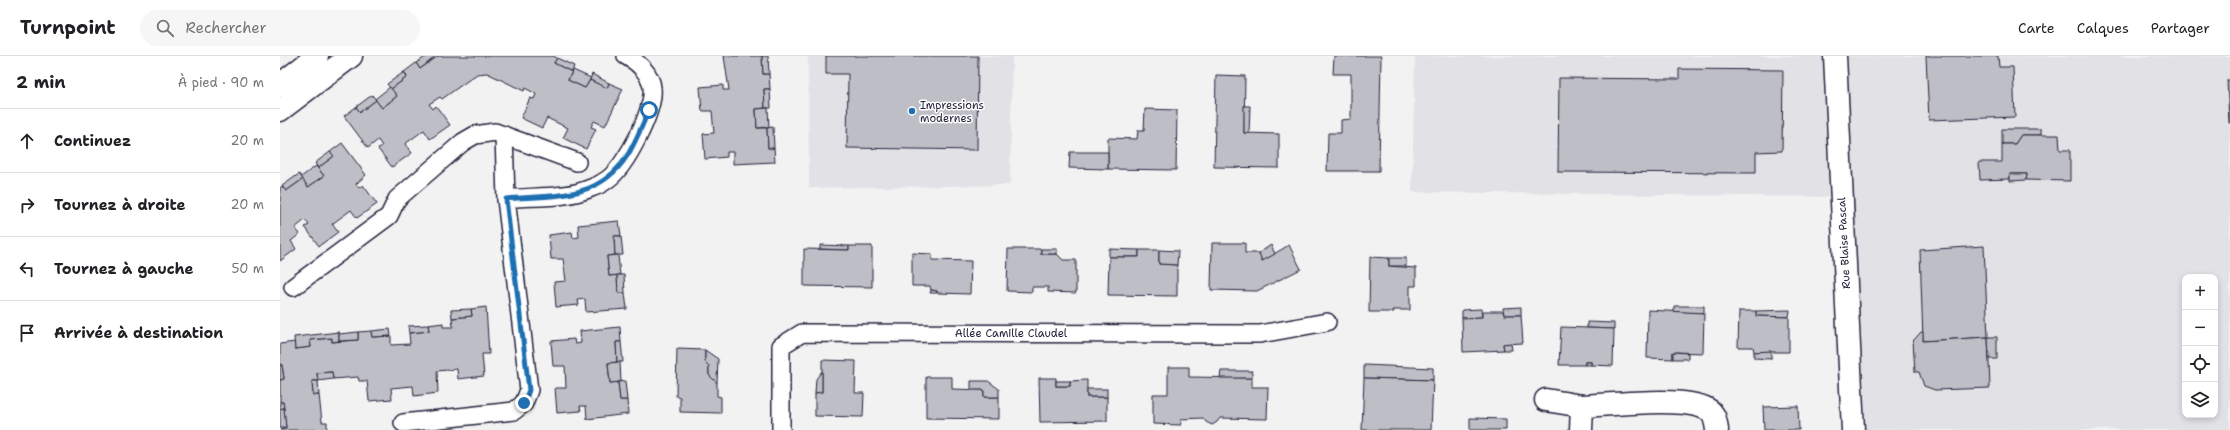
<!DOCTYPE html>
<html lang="fr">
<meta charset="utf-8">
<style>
:root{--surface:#fff;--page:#f6f6f6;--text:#202124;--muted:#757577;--line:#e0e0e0}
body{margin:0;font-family:"Shantell Sans",sans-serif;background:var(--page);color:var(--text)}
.controls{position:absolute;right:12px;bottom:12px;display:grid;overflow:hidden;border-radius:8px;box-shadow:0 2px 6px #0003}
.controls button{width:36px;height:36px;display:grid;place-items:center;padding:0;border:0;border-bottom:1px solid var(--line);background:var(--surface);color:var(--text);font:20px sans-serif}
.stop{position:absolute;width:12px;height:12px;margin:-9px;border:3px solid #1f6fb2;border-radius:50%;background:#fff}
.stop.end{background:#1f6fb2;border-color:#fff;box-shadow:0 1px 4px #0008}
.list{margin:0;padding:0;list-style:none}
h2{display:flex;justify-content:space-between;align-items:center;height:52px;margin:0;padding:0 16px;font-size:17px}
h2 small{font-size:13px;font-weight:400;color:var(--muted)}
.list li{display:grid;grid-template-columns:26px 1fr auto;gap:12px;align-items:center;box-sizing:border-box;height:64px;padding:0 16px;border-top:1px solid var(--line)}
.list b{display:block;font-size:15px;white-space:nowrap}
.list em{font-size:13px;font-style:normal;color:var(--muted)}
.icon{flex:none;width:22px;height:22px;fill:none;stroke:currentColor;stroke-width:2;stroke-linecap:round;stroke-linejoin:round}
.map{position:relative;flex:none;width:1950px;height:374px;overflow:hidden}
header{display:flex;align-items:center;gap:24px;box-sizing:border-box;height:56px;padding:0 20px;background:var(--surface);border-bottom:1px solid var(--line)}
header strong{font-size:19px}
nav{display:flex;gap:22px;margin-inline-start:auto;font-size:14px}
.search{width:280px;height:36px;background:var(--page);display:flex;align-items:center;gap:10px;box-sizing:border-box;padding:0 14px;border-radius:22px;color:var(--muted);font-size:15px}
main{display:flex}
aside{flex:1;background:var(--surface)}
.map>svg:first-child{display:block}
.built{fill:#e2e2e6;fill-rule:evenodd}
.building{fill:#bebec6;stroke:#22223b}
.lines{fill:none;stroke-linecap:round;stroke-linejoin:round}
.service-casing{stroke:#22223b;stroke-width:20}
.minor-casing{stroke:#22223b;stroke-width:25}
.service{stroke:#fff;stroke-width:17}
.minor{stroke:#fff;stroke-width:22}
.route{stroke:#1f6fb2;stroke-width:5}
.poi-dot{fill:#1f6fb2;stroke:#fff;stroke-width:1.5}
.labels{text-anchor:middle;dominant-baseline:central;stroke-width:3;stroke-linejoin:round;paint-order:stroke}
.poi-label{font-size:11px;fill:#22223b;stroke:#fff;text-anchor:start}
.street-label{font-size:11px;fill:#22223b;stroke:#fff}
</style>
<header>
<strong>Turnpoint</strong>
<div class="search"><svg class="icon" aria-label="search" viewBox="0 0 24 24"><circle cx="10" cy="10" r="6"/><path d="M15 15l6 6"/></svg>Rechercher</div>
<nav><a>Carte</a><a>Calques</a><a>Partager</a></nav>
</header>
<main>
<aside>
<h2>2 min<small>À pied · 90 m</small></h2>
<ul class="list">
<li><svg class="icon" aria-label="ahead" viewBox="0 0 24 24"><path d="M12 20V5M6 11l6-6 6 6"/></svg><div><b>Continuez</b></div><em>20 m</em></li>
<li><svg class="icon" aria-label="right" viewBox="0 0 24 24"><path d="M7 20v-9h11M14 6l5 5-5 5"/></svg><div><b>Tournez à droite</b></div><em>20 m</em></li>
<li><svg class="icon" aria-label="left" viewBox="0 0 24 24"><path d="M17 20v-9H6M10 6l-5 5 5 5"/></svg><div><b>Tournez à gauche</b></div><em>50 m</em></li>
<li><svg class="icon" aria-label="arrive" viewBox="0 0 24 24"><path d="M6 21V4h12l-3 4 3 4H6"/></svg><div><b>Arrivée à destination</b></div></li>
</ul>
</aside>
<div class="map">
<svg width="1950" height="374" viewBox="0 0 1950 374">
<rect width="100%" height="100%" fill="#f2f2f3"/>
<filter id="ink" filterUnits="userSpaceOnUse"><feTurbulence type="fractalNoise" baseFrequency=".025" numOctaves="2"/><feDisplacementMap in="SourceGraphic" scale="8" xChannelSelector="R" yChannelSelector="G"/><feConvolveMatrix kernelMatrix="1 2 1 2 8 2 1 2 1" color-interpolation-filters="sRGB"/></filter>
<g filter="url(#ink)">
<g class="built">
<polygon points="528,0 732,0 730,129 529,132"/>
<path d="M1135 0H1950V374H1561L1552 141 1132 136ZM1905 221H1935V359H1905Z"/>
</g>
<g class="building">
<polygon points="147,0 153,0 154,2 140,13 136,7"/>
<polygon points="158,0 273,0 277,2 274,7 292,16 288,24 305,32 310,24 327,32 329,27 343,33 325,70 314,65 311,71 316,73 306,93 283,82 288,72 267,62 262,72 241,62 250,42 254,43 256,38 245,32 244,35 207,17 197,18 162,43 160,41 149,48 153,53 156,50 170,69 150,83 144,74 125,88 132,97 112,111 98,93 102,90 98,84 88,92 64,60 76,51 80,56 96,44 102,52 117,40 111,33 127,21 124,16 136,7 140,13"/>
<polygon points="444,0 482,0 483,18 489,18 490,33 484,33 485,52 476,53 477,72 487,72 488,92 494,92 495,106 453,108 453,96 447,96 447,101 425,103 423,78 434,77 432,55 422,55 420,31 443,29 443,34 449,34"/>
<polygon points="482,0 488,0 489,18 483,18"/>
<polygon points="546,0 698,0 697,94 567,92 568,18 546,18"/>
<polygon points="1054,0 1101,0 1099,115 1047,115 1048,77 1061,77 1061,64 1071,63 1071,18 1053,18"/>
<polygon points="1646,0 1718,0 1719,11 1733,11 1735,61 1649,64"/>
<polygon points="277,2 294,10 292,16 274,7"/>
<polygon points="1399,13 1503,14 1502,95 1476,96 1476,117 1278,116 1279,22 1399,23"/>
<polygon points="293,14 311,22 305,32 288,24"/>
<polygon points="124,16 127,21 111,33 107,28"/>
<polygon points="312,18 329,27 327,32 310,24"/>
<polygon points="936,19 965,20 964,77 999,78 999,112 934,111"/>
<polygon points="1947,24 1950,24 1950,67 1949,67"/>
<polygon points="110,31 117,40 102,52 95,43"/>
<polygon points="484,33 490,33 491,52 485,52"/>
<polygon points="92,39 96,44 80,56 76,51"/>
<polygon points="964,50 970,50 969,77 964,77"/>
<polygon points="488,52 489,71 477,72 476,53"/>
<polygon points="865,53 897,54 896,114 828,113 828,82 857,83 858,74 864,74"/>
<polygon points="493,71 494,92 488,92 487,72"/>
<polygon points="1722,73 1761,73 1761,79 1741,79 1735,88 1722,88"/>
<polygon points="1741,79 1779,79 1780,94 1790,94 1790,125 1746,124 1747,118 1730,118 1730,123 1700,124 1699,106 1722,106 1722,88 1735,88"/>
<polygon points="62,87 86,119 76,128 79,132 83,129 97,148 77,162 71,154 52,168 58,176 39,190 25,171 29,169 25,164 15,172 20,178 11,185 16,193 0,205 0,132 2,130 6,135 23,123 28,131 44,120 38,112 54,100 50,96"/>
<polygon points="50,96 54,100 38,112 35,107"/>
<polygon points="790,96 828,96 828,113 789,112"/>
<polygon points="36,110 44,120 28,131 21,121"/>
<polygon points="19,118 23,123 6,135 2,130"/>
<polygon points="1730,118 1747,118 1746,124 1730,125"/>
<polygon points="339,165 341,180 334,180 335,199 327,200 329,220 337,219 338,237 345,237 347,253 306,256 305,243 298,244 299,249 276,251 274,226 286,225 283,203 271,203 269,179 292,176 293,182 299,181 298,169"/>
<polygon points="334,180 341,180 343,199 335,199"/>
<polygon points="932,187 965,187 965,197 979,197 982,205 1009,189 1021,213 977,235 931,234"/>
<polygon points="540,189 569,190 569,194 540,193"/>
<polygon points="991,189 995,198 982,205 979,197"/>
<polygon points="569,190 592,190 592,231 524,230 524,193 569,194"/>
<polygon points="1704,190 1708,281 1643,285 1640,194"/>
<polygon points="728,193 761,193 761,198 777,198 783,204 796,204 796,237 768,236 768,231 752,231 752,236 727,235"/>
<rect x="761" y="193" width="16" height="5"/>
<polygon points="829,193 859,194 859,201 829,201"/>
<polygon points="859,194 879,194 879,208 897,209 897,240 828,239 829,201 859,201"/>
<polygon points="879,194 898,195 897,209 879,208"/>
<polygon points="632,197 652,198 652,204 691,205 690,238 657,237 657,235 651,234 650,230 632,230"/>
<polygon points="338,199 340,219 329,220 327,200"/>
<polygon points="1090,201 1109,202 1109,210 1136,212 1136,230 1130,230 1130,254 1113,254 1114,256 1089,256"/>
<rect x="1109" y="202" width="17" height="8"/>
<polygon points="337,219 344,219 345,237 338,237"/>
<polygon points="651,234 657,235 657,237 650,237"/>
<polygon points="1394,250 1424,250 1424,257 1394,256"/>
<polygon points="206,251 209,298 202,298 204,320 178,323 177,313 157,315 158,337 134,340 133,330 111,332 112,343 89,345 87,325 79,325 78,321 53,323 52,316 37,317 38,325 32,325 33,339 39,339 42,366 47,366 47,374 0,374 6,372 3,346 0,346 0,324 4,323 2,309 0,309 0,288 15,286 15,293 31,291 30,284 52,282 52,286 78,284 78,276 91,275 92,281 111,280 111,289 130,288 129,277 149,275 148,269 163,267 163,271 173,271 172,262 192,260 191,253"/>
<polygon points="1241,251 1241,259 1224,259 1223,252"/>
<polygon points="191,253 192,260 172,262 171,254"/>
<polygon points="1201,253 1202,261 1182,262 1182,254"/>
<polygon points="1368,254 1424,257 1423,297 1393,296 1393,303 1367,302"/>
<polygon points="1510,254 1509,261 1476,260 1476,255"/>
<polygon points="1202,255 1223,255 1224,259 1241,259 1243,287 1223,288 1224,294 1183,296 1182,262 1202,261"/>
<polygon points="1459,255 1476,255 1476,260 1509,261 1509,296 1474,296 1473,291 1458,291"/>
<polygon points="1307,266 1334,267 1334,273 1307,272"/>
<polygon points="148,269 149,275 129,277 128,270"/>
<polygon points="340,271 341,286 336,286 337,306 328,307 330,327 338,326 340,344 347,344 348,358 307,363 306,350 300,350 301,355 277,357 275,332 286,332 285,310 273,310 271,285 294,283 295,288 301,287 300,275"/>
<polygon points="1281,271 1334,273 1333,310 1311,309 1311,306 1305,306 1305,309 1279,309"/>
<polygon points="110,273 111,280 92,281 91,275"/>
<polygon points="59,276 59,285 52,286 52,282 30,284 31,291 15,293 14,281"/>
<polygon points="78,276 78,284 59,285 59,278"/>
<polygon points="1641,276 1643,276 1643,285 1708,281 1710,332 1655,334 1644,330 1639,316 1635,316 1633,285"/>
<polygon points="1708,281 1717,281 1717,303 1709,303"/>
<polygon points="336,286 341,286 343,306 337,306"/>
<polygon points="1231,287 1232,294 1224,294 1223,288"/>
<polygon points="397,293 425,294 425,306 429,310 429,319 437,327 437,340 441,341 441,357 400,356 400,341 396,340"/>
<polygon points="425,294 438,303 437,327 429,319 429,310 425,306"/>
<polygon points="1491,295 1491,303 1474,302 1474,296"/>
<polygon points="1393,296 1408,297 1408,303 1393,303"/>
<polygon points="542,304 576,305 575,337 584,337 583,361 535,360 535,337 542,336"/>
<polygon points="340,306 341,326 330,327 328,307"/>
<rect x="1305" y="306" width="6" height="3"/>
<polygon points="0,309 2,309 4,323 0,324"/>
<polygon points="1084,309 1153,312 1153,324 1084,322"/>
<polygon points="888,311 909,311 909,321 972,322 972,331 988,331 987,363 940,362 937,366 932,369 926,366 923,362 901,363 901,369 873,368 873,338 888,338"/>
<polygon points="542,315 542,336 535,337 536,323"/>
<polygon points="941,315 972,315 972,322 940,322"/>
<polygon points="52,316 53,323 38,325 37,317"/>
<polygon points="646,321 672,321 672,333 704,334 704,341 719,341 719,363 646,362"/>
<polygon points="759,322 776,322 776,330 790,330 790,325 807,324 807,341 827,341 827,365 760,366"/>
<polygon points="1084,322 1153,324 1151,374 1082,374"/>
<polygon points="32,325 38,325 39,339 33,339"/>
<polygon points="345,325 347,344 340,344 338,326"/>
<polygon points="691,325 708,325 719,333 719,341 704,341 704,334 691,334"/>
<rect x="776" y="325" width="14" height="5"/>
<rect x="807" y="333" width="20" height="8"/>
<polygon points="0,346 3,346 4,352 0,353"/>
<polygon points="1518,350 1519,374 1484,374 1483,351"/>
<polygon points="4,352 6,372 0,372 0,353"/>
<polygon points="1190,362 1226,363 1226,374 1190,374"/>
</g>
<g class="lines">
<defs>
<g id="service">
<polyline points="224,79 226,143"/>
<polyline points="13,231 109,160 117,143 183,86 195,79 215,76 297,106"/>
<path d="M123 367 234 355 244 347 249 334 226 143C253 140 286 143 311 132 317 130 323 127 328 123 346 110 375 54 372 32 371 18 358 6 346 0"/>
<polyline points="501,374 501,290 522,277 980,278 1047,266"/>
</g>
<g id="minor">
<polyline points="1555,0 1573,374"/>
<polyline points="0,29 37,0"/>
<polyline points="0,54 71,0"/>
<polyline points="1266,344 1302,350"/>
<path d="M1301 374 1302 350C1331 349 1404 340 1427 353 1435 357 1436 366 1437 374"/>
</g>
</defs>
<use href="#service" class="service-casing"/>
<use href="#minor" class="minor-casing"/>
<use href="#service" class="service"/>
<use href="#minor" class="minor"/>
</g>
</g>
<g class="lines" filter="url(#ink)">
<path class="route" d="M244 347 249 334 226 143C273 139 318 145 347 100 356 86 362 69 369 54"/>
</g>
<circle class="poi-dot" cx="632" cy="55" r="4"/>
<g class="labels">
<g class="poi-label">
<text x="640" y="49">Impressions<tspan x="640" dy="13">modernes</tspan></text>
</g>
<g class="street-label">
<text transform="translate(1564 187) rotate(-93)">Rue Blaise Pascal</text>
<text x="731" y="277">Allée Camille Claudel</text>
</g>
</g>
</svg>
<div class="controls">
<button>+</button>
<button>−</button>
<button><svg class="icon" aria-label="locate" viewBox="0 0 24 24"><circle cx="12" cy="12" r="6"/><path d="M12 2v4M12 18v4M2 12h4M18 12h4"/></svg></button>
<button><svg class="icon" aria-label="layers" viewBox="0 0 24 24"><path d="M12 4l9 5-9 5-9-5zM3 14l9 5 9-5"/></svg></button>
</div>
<div class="stop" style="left:369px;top:54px"></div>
<div class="stop end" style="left:244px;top:347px"></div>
</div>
</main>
